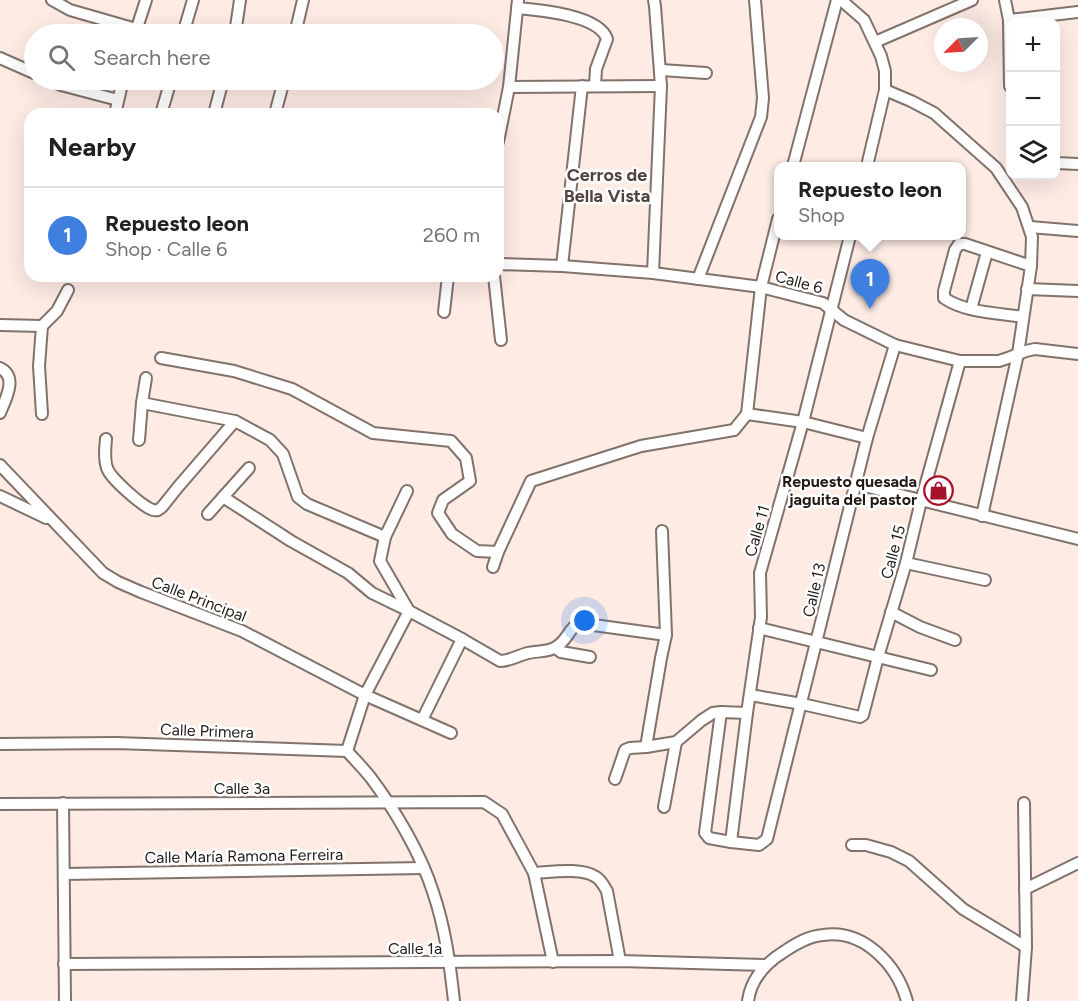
<!DOCTYPE html>
<meta charset="utf-8">
<style>
:root{--surface:#fff;--page:#f2f2f2;--text:#202124;--muted:#757577;--line:#e0e0e0;--accent:#111827}
body{margin:0;font-family:Figtree,sans-serif;background:var(--page);color:var(--text)}
.controls{position:absolute;right:18px;top:18px;display:grid;overflow:hidden;border-radius:12px;box-shadow:0 6px 24px #0002}
.controls button{width:54px;height:54px;display:grid;place-items:center;padding:0;border:0;border-bottom:2px solid var(--line);background:var(--surface);color:var(--text);font:30px sans-serif}
.compass{position:absolute;left:934px;top:18px;width:54px;height:54px;border-radius:50%;background:var(--surface);box-shadow:0 6px 24px #0002;rotate:246deg}
.you{position:absolute;left:585px;top:621px;width:21px;height:21px;margin:-15px;border:4px solid #fff;border-radius:50%;background:#1a73e8;box-shadow:0 0 0 9px #1a73e833}
.badge{display:grid;place-items:center;width:39px;height:39px;border-radius:50%;background:var(--accent);color:#fff;font-size:20px;font-weight:700}
.pin{position:absolute;translate:-50% -50px;filter:drop-shadow(0 2px 3px #0008)}
.pin::after{content:'';position:absolute;top:32px;width:21px;height:18px;background:inherit;clip-path:polygon(0 0,100% 0,50% 100%)}
.popup{position:absolute;left:774px;top:162px;width:192px;height:78px;box-sizing:border-box;display:grid;place-content:center;border-radius:12px;background:var(--surface);filter:drop-shadow(0 2px 4px #0005);font-size:20px;white-space:nowrap;color:var(--muted)}
.popup b{font-size:22px;color:var(--text)}
.popup::after{content:'';position:absolute;left:50%;top:100%;margin-left:-12px;border:12px solid transparent;border-top-color:var(--surface)}
.list{margin:0;padding:0;list-style:none}
h2{display:flex;justify-content:space-between;align-items:center;height:78px;margin:0;padding:0 24px;font-size:26px}
h2 small{font-size:20px;font-weight:400;color:var(--muted)}
.list li{display:grid;grid-template-columns:39px 1fr auto;gap:18px;align-items:center;box-sizing:border-box;height:96px;padding:0 24px;border-top:2px solid var(--line)}
.list b{display:block;font-size:22px;white-space:nowrap}
.list p{margin:0;font-size:20px;white-space:nowrap;color:var(--muted)}
.list em{font-size:20px;font-style:normal;color:var(--muted)}
.icon{flex:none;width:33px;height:33px;fill:none;stroke:currentColor;stroke-width:2;stroke-linecap:round;stroke-linejoin:round}
.map{position:relative;flex:none;width:1078px;height:1001px;overflow:hidden}
.search{position:absolute;background:var(--surface);box-shadow:0 6px 24px #0002;left:24px;top:24px;width:480px;height:66px;display:flex;align-items:center;gap:15px;box-sizing:border-box;padding:0 21px;border-radius:33px;color:var(--muted);font-size:22px}
.panel{position:absolute;background:var(--surface);box-shadow:0 6px 24px #0002;left:24px;top:108px;width:480px;height:174px;border-radius:18px}
.map>svg:first-child{display:block}
.lines{fill:none;stroke-linecap:round;stroke-linejoin:round}
.street-casing{stroke:#81726b;stroke-width:14}
.street{stroke:#fff;stroke-width:10}
.labels{text-anchor:middle;dominant-baseline:central;stroke-width:5;stroke-linejoin:round;paint-order:stroke}
.street-label{font-size:16px;fill:#211b18;stroke:#fff}
.poi-label{font-size:16px;font-weight:bold;fill:#211b18;stroke:#fff;text-anchor:end}
.neighbourhood-label{font-size:18px;font-weight:bold;fill:#51443e;stroke:#fff}
</style>
<div class="map">
<svg width="1078" height="1001" viewBox="0 0 1078 1001">
<rect width="100%" height="100%" fill="#fdebe4"/>
<g class="lines">
<defs>
<g id="street">
<polyline points="52,0 70,10 136,29"/>
<polyline points="841,0 864,20 881,56 885,71 885,90 867,166"/>
<polyline points="1005,0 1009,20 1010,86"/>
<path d="M517 8C540 10 599 15 607 39L596 69 595 86"/>
<polyline points="1009,20 1078,12"/>
<polyline points="135,34 146,0"/>
<polyline points="183,34 193,0"/>
<polyline points="235,34 240,0"/>
<polyline points="295,34 303,0"/>
<polyline points="875,42 972,0"/>
<polyline points="0,58 34,73"/>
<polyline points="661,70 706,73"/>
<polyline points="49,80 61,85 118,100"/>
<polyline points="509,87 661,86"/>
<polyline points="885,90 911,101 934,113 996,168 1022,207 1032,237 1031,266 1018,354 982,516"/>
<polyline points="115,114 123,80"/>
<polyline points="161,114 171,80"/>
<polyline points="214,114 223,80"/>
<polyline points="275,114 284,80"/>
<polyline points="498,142 509,87 518,0"/>
<polyline points="1056,163 1078,164"/>
<polyline points="793,166 837,0"/>
<polyline points="1030,227 1078,231"/>
<polyline points="498,264 562,266 653,273 761,287 823,303 844,320 895,345 960,361 999,361 1008,358 1026,351 1035,349 1078,354"/>
<polyline points="562,266 582,86"/>
<polyline points="653,273 661,86 655,6 654,0"/>
<polyline points="494,276 501,340"/>
<polyline points="698,279 761,117 763,98 755,0"/>
<polyline points="1027,289 1078,291"/>
<polyline points="971,309 987,252"/>
<polyline points="444,312 448,276"/>
<path d="M1023 317C998 313 966 313 944 298V291L955 250 959 244H965L1031 266"/>
<polyline points="0,325 42,326 57,311 68,290"/>
<polyline points="161,358 234,371 292,389 373,433 451,441 466,458 470,481 443,500 438,513 452,534 477,551 498,552"/>
<path d="M0 368C18 377 6 398 0 413"/>
<polyline points="142,403 235,421 270,440 283,454 298,497 307,504 385,537"/>
<polyline points="42,414 39,366 42,326"/>
<polyline points="747,414 803,422 867,438"/>
<path d="M106 439C105 449 104 459 107 468 111 479 142 506 153 510 158 511 158 510 162 507L178 487 235 421"/>
<polyline points="139,440 142,403 146,378"/>
<polyline points="0,465 103,573 118,582 141,592 242,631 365,695 451,733"/>
<polyline points="856,484 1078,539"/>
<path d="M407 491 385 537 380 561 409 611 462 639 500 661C510 661 519 655 528 653 537 651 549 652 556 647 567 641 569 628 579 623L666 635"/>
<polyline points="0,496 46,518"/>
<polyline points="223,497 291,541 348,573 372,593 409,611 365,695 347,751"/>
<polyline points="208,514 249,468"/>
<polyline points="662,531 666,635 661,658 646,747 676,742 702,720 713,713 721,712 747,713"/>
<polyline points="906,563 985,580"/>
<polyline points="493,567 498,552 531,481 641,446 734,430 747,414 761,287 778,219"/>
<polyline points="891,612 920,627 955,640"/>
<polyline points="759,628 931,670"/>
<polyline points="556,648 561,652 590,657"/>
<polyline points="750,695 802,704 860,717 863,715 878,657 906,563 921,501 960,361"/>
<polyline points="721,712 705,833 709,838 731,842 759,845 767,839 867,438 895,345"/>
<polyline points="422,720 462,639"/>
<path d="M0 744 116 743 347 751C355 760 364 769 371 778 395 810 421 854 433 892 445 927 450 964 454 1001"/>
<polyline points="615,779 625,750 630,748 646,747"/>
<polyline points="63,803 65,1001"/>
<polyline points="0,804 484,802 502,814 534,873 553,962"/>
<polyline points="664,807 676,742"/>
<polyline points="731,842 747,713 761,617 760,573 803,422 850,236"/>
<polyline points="852,845 866,845 891,852 909,861 963,909 1026,947"/>
<path d="M534 873C551 872 582 867 596 877 601 880 604 886 607 891L620 961"/>
<polyline points="64,874 424,868"/>
<polyline points="1025,889 1078,863"/>
<polyline points="64,964 620,961 766,965"/>
<path d="M748 1001C751 978 767 962 785 951 797 943 809 936 823 935 864 929 897 965 907 1001"/>
<polyline points="1022,1001 1026,947 1024,803"/>
</g>
</defs>
<use href="#street" class="street-casing"/>
<use href="#street" class="street"/>
</g>
<defs>
<symbol id="shop-ring" viewBox="-11 -11 22 22"><circle r="9.5" fill="#fff" stroke="#a8112a" stroke-width="1.5"/><path d="M-5-2.5h2.3a2.7 3.5 0 0 1 5.4 0H5L5.5 6h-11ZM-1.5-2.5h3a1.5 2.3 0 0 0-3 0Z" fill="#a8112a"/></symbol>
</defs>
<g fill-rule="evenodd">
<use href="#shop-ring" x="922" y="474" width="33" height="33"/>
</g>
<g class="labels">
<g class="street-label">
<text transform="translate(799 282) rotate(15)">Calle 6</text>
<text transform="translate(757 531) rotate(-74)">Calle 11</text>
<text transform="translate(893 552) rotate(-75)">Calle 15</text>
<text transform="translate(814 590) rotate(-77)">Calle 13</text>
<text transform="translate(199 599) rotate(21)">Calle Principal</text>
<text transform="translate(207 731) rotate(2)">Calle Primera</text>
<text x="242" y="788">Calle 3a</text>
<text transform="translate(244 856) rotate(-1)">Calle María Ramona Ferreira</text>
<text x="415" y="948">Calle 1a</text>
</g>
<g class="poi-label">
<text x="917" y="481">Repuesto quesada<tspan x="917" dy="18">jaguita del pastor</tspan></text>
</g>
<g class="neighbourhood-label">
<text x="607" y="175">Cerros de<tspan x="607" dy="21">Bella Vista</tspan></text>
</g>
</g>
</svg>
<div class="controls">
<button>+</button>
<button>−</button>
<button><svg class="icon" aria-label="layers" viewBox="0 0 24 24"><path d="M12 4l9 5-9 5-9-5zM3 14l9 5 9-5"/></svg></button>
</div>
<svg class="compass" viewBox="-18 -18 36 36"><path d="M0-13l5 13h-10z" fill="#e53935"/><path d="M0 13l5-13h-10z" fill="#757577"/></svg>
<div class="you"></div>
<div class="pin badge" style="left:870px;top:309px;background:#3f7fe0">1</div>
<div class="popup"><b>Repuesto leon</b>Shop</div>
<div class="search"><svg class="icon" aria-label="search" viewBox="0 0 24 24"><circle cx="10" cy="10" r="6"/><path d="M15 15l6 6"/></svg>Search here</div>
<section class="panel">
<h2>Nearby<small></small></h2>
<ul class="list">
<li><span class="badge" style="background:#3f7fe0">1</span><div><b>Repuesto leon</b><p>Shop · Calle 6</p></div><em>260 m</em></li>
</ul>
</section>
</div>
